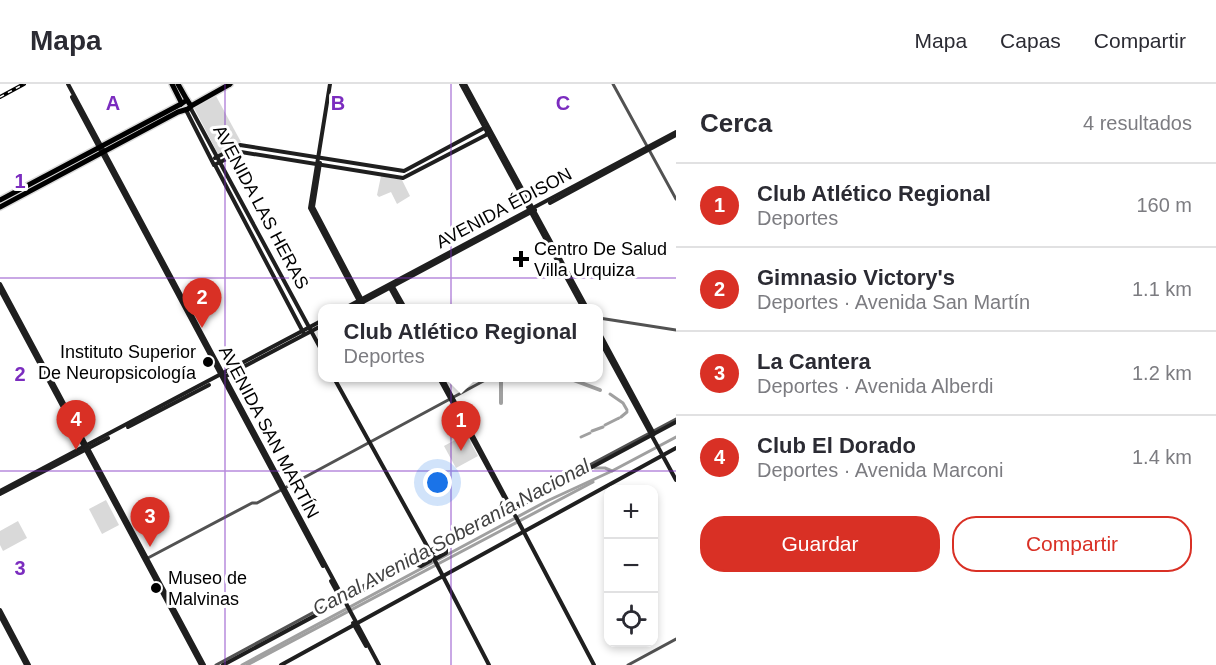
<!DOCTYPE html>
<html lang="es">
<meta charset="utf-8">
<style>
:root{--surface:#fff;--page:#f7f7f7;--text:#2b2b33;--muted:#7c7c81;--line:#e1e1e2;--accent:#d93025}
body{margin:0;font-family:Arial,sans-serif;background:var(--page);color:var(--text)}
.controls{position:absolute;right:18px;bottom:18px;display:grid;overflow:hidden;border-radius:12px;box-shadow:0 3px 9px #0003}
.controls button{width:54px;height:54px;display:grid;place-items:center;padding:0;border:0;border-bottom:2px solid var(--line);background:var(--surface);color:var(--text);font:30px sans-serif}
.you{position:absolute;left:438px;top:399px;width:21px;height:21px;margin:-15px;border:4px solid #fff;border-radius:50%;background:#1a73e8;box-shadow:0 0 0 9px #1a73e833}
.badge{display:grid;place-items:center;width:39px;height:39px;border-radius:50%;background:var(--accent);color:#fff;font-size:20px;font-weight:700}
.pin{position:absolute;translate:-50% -50px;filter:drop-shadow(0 2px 3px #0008)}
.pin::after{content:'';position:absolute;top:32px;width:21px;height:18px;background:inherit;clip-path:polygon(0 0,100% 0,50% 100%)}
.popup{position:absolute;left:318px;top:220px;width:285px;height:78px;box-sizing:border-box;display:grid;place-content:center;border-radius:12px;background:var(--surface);filter:drop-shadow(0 2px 4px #0005);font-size:20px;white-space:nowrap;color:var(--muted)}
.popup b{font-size:22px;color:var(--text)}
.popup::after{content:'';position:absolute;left:50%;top:100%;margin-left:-12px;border:12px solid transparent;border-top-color:var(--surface)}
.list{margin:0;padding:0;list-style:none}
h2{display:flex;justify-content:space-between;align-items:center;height:78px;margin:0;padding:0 24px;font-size:26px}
h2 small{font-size:20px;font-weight:400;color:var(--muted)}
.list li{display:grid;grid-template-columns:39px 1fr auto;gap:18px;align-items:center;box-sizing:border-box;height:84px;padding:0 24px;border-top:2px solid var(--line)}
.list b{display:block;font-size:22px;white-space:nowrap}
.list p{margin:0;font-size:20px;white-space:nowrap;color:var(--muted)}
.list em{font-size:20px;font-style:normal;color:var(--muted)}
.actions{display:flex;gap:12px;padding:18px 24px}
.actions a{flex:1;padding:14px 0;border:2px solid var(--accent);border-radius:24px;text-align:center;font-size:21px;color:var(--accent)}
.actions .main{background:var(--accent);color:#fff}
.icon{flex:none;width:33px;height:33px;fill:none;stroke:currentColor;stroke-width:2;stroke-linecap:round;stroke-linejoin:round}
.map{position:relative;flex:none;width:676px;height:581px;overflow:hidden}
header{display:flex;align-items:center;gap:36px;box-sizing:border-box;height:84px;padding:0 30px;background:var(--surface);border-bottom:2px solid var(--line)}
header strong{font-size:28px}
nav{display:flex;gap:33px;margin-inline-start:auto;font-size:21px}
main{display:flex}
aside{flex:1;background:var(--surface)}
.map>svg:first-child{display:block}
.green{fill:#d9d9d9}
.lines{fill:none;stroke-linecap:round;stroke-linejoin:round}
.canal{stroke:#a0a0a0;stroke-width:3}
.river{stroke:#a0a0a0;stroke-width:4}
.primary-casing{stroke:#dbdbdb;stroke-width:8}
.tertiary{stroke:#525252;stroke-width:3}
.secondary{stroke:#1f1f1f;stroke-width:4}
.primary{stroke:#000;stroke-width:5}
.rail-casing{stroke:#000;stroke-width:4}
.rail{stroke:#fff;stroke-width:1.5;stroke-dasharray:4.5;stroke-linecap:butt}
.grid{fill:none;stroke:#7b2cbf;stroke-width:1.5;stroke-opacity:0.55}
.poi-dot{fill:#000;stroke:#fff;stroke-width:2}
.labels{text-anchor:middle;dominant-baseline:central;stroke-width:6;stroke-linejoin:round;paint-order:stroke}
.street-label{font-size:18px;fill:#000;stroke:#fff}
.poi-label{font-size:18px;fill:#000;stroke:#fff;text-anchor:start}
.water-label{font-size:20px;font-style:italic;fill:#414141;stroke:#fff}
.grid-label{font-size:20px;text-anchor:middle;font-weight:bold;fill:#7b2cbf;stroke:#fff;stroke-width:6;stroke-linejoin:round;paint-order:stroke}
</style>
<header>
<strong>Mapa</strong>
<nav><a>Mapa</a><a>Capas</a><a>Compartir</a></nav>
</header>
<main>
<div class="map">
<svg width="676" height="581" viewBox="0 0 676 581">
<rect width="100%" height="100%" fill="#fff"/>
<g class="green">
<polygon points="216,12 241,58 218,70 194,24"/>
<polygon points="381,92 402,96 410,112 397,120 391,108 379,113 377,111"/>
<polygon points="466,350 478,372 456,384 444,362"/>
<polygon points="106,416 119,441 102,450 89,425"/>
<polygon points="18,437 27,454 3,467 0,461 0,447"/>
</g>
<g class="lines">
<g class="canal">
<polyline points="610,310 623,319 627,326"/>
<polyline points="621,333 627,328"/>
<polyline points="605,341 619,334"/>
<polyline points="592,347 603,343"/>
<polyline points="581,353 590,349"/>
<polyline points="595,384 605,384 612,387"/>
<polyline points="242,581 547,417 612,387 676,353"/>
<polyline points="247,581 593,398"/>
</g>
<g class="river">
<polyline points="525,294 534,294"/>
<polyline points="568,294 600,306"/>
<polyline points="501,319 501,294"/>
</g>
<defs>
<g id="primary">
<polyline points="172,0 181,18"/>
<polyline points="178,0 187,16"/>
<polyline points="191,22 230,0"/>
<polyline points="0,116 181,20"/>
<polyline points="0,123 178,28 188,25 191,22 187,16 181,20"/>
</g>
</defs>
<use href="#primary" class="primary-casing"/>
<g class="tertiary">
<polyline points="613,0 676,115"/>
<polyline points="599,234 676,246"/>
<polyline points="146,475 252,419 257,419 281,406 489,294"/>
<polyline points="342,513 676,335"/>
<polyline points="216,581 340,514"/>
<polyline points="628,581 676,555"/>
</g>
<g class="secondary">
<polyline points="68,0 379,581"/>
<polyline points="330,0 310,124 360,219"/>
<polyline points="461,0 583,224"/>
<polyline points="465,0 587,224"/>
<polyline points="72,13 323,482"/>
<polyline points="190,23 323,269"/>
<polyline points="186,26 214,81 241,68 403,94 486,51 489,45"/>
<polyline points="215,74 240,61 404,87 484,44 489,45"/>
<polyline points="320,79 313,123 363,218"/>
<polyline points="215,81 303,248"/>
<polyline points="550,119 676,51"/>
<polyline points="0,200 204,581"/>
<polyline points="392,201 405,224"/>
<polyline points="389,202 401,224"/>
<polyline points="0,206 201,581"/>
<polyline points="345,224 676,48"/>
<polyline points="352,224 535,126"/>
<polyline points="599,248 654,350"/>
<polyline points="599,255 676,396"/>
<polyline points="226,292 323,241"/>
<polyline points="334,294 432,471 489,581"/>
<polyline points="439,294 510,424 516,433 594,581"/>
<polyline points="442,294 513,427"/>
<polyline points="128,343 209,301"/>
<polyline points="0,407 323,236"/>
<polyline points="0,410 108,354"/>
<polyline points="418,477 418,481 421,482 430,477 432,473 437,474 446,469 446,465 442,463"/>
<polyline points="331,497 342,517"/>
<polyline points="0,526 29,581"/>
<polyline points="0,532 26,581"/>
<polyline points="353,539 366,562"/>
<polyline points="223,581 676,338"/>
<polyline points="281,581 676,364"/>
</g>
<use href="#primary" class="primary"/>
<defs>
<polyline id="rail" points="0,13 24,0"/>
</defs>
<use href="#rail" class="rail-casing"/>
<use href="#rail" class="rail"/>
</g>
<path class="grid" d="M225 0V581M451 0V581M0 194H676M0 387H676"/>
<g class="poi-dot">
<path d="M518 166h6v6h6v6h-6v6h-6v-6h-6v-6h6z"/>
<circle cx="208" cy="278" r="6"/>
<circle cx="156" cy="504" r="6"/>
</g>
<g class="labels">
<g class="street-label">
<text transform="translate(261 123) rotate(62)">AVENIDA LAS HERAS</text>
<text transform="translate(504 124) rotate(-28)">AVENIDA ÉDISON</text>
<text transform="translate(269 348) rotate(62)">AVENIDA SAN MARTÍN</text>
</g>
<g class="poi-label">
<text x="534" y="165">Centro De Salud<tspan x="534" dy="21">Villa Urquiza</tspan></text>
<text x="196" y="268" text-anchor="end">Instituto Superior<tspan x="196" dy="21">De Neuropsicología</tspan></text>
<text x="168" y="494">Museo de<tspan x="168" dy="21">Malvinas</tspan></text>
</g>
<g class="water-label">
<text transform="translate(451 453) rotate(-28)">Canal Avenida Soberanía Nacional</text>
</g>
</g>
<g class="grid-label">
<text x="113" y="26">A</text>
<text x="338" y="26">B</text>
<text x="563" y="26">C</text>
<text x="20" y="104">1</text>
<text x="20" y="297">2</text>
<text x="20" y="491">3</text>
</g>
</svg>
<div class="controls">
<button>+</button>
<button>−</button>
<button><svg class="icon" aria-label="locate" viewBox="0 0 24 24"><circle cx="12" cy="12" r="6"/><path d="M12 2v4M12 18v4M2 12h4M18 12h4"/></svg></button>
</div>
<div class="you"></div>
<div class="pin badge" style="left:461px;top:367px">1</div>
<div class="popup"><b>Club Atlético Regional</b>Deportes</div>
<div class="pin badge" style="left:202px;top:244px">2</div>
<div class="pin badge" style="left:150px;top:463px">3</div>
<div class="pin badge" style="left:76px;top:366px">4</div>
</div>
<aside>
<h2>Cerca<small>4 resultados</small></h2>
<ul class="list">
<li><span class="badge">1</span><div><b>Club Atlético Regional</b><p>Deportes</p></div><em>160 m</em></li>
<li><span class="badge">2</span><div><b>Gimnasio Victory's</b><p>Deportes · Avenida San Martín</p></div><em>1.1 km</em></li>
<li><span class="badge">3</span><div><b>La Cantera</b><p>Deportes · Avenida Alberdi</p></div><em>1.2 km</em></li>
<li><span class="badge">4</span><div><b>Club El Dorado</b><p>Deportes · Avenida Marconi</p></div><em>1.4 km</em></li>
</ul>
<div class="actions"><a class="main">Guardar</a><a>Compartir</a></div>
</aside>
</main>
